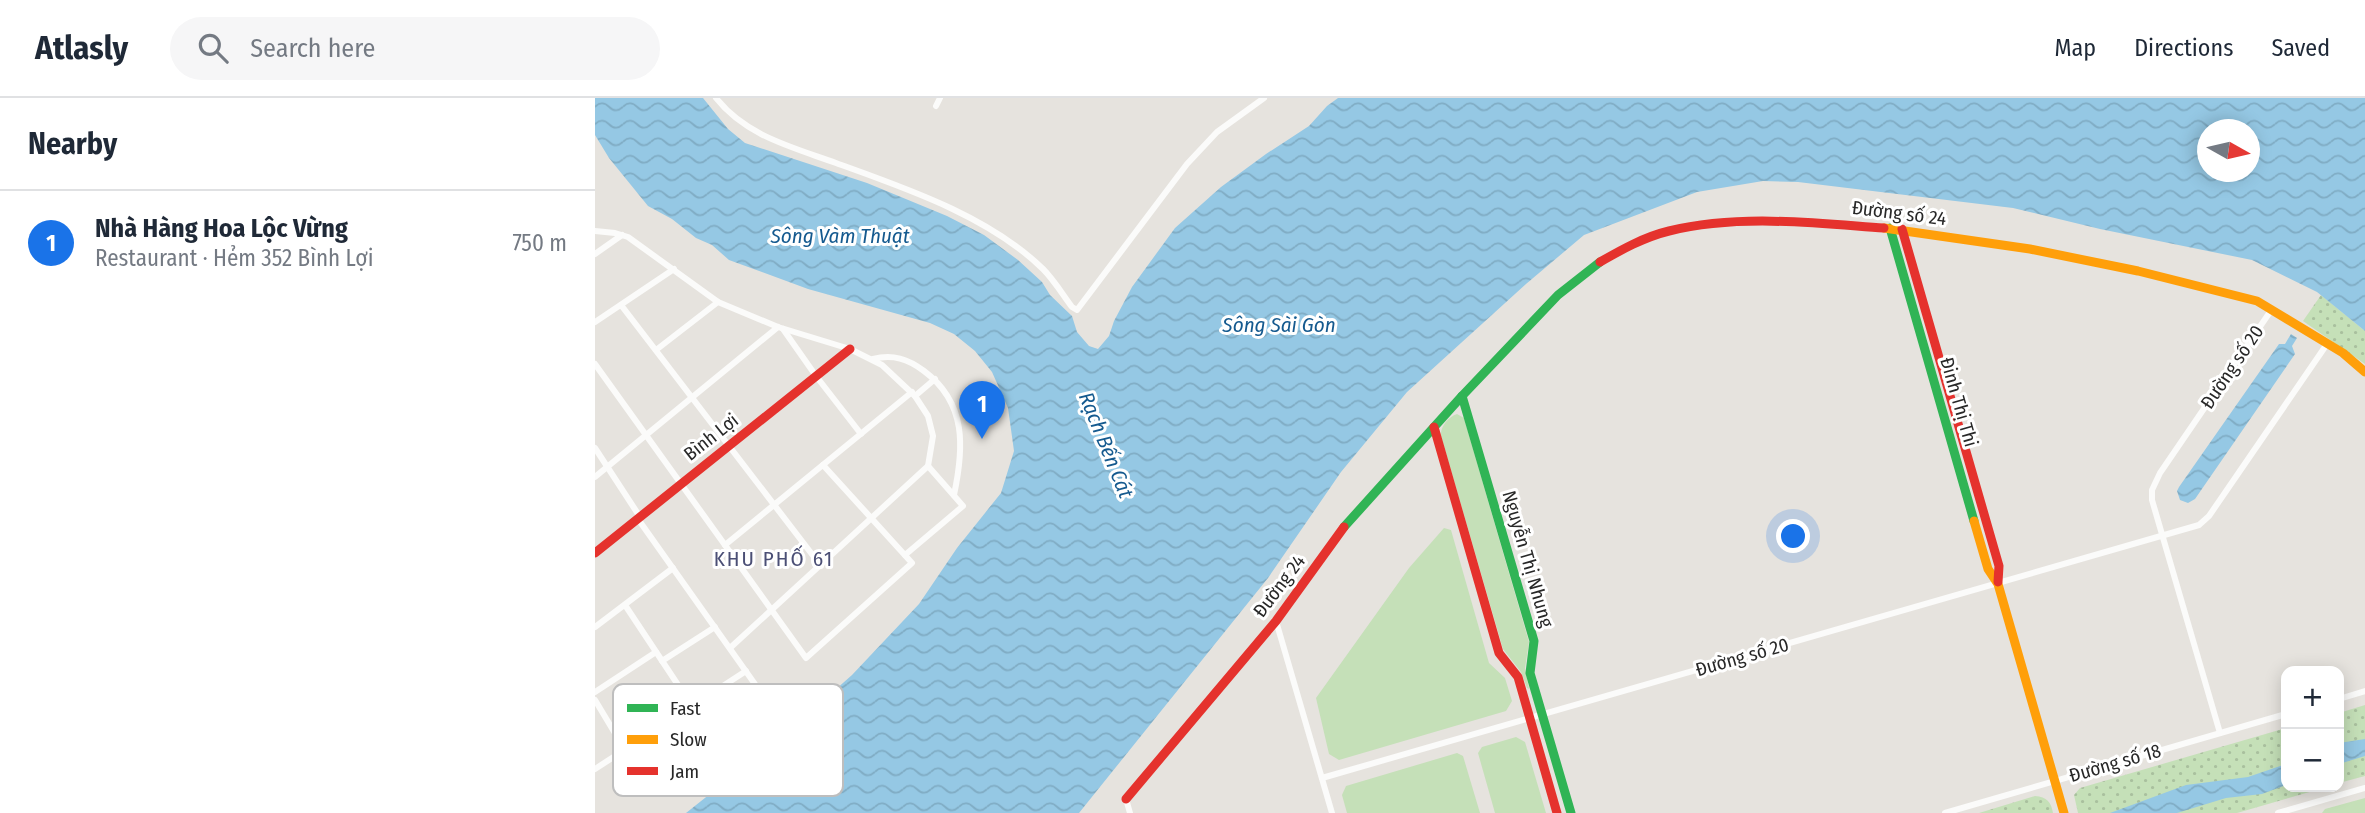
<!DOCTYPE html>
<meta charset="utf-8">
<style>
:root{--surface:#fff;--page:#f6f6f7;--text:#1f2937;--muted:#747a83;--line:#e0e1e3;--accent:#1a73e8}
body{margin:0;font-family:"Fira Sans Condensed",sans-serif;background:var(--page);color:var(--text)}
.controls{position:absolute;right:21px;bottom:21px;display:grid;overflow:hidden;border-radius:14px;box-shadow:0 4px 18px #0003}
.controls button{width:63px;height:63px;display:grid;place-items:center;padding:0;border:0;border-bottom:2px solid var(--line);background:var(--surface);color:var(--text);font:35px sans-serif}
.compass{position:absolute;left:1602px;top:21px;width:63px;height:63px;border-radius:50%;background:var(--surface);box-shadow:0 4px 18px #0003;rotate:98deg}
.you{position:absolute;left:1199px;top:439px;width:24px;height:24px;margin:-18px;border:5px solid #fff;border-radius:50%;background:#1a73e8;box-shadow:0 0 0 10px #1a73e833}
.badge{display:grid;place-items:center;width:46px;height:46px;border-radius:50%;background:var(--accent);color:#fff;font-size:23px;font-weight:700}
.pin{position:absolute;translate:-50% -58px;filter:drop-shadow(0 2px 4px #0008)}
.pin::after{content:'';position:absolute;top:37px;width:24px;height:21px;background:inherit;clip-path:polygon(0 0,100% 0,50% 100%)}
.list{margin:0;padding:0;list-style:none}
h2{display:flex;justify-content:space-between;align-items:center;height:91px;margin:0;padding:0 28px;font-size:30px}
h2 small{font-size:23px;font-weight:400;color:var(--muted)}
.list li{display:grid;grid-template-columns:46px 1fr auto;gap:21px;align-items:center;box-sizing:border-box;height:105px;padding:0 28px;border-top:2px solid var(--line)}
.list b{display:block;font-size:26px;white-space:nowrap}
.list p{margin:0;font-size:23px;white-space:nowrap;color:var(--muted)}
.list em{font-size:23px;font-style:normal;color:var(--muted)}
.icon{flex:none;width:38px;height:38px;fill:none;stroke:currentColor;stroke-width:2;stroke-linecap:round;stroke-linejoin:round}
.map{position:relative;flex:none;width:1770px;height:715px;overflow:hidden}
header{display:flex;align-items:center;gap:42px;box-sizing:border-box;height:98px;padding:0 35px;background:var(--surface);border-bottom:2px solid var(--line)}
header strong{font-size:33px}
nav{display:flex;gap:38px;margin-inline-start:auto;font-size:24px}
.search{width:490px;height:63px;background:var(--page);display:flex;align-items:center;gap:18px;box-sizing:border-box;padding:0 24px;border-radius:38px;color:var(--muted);font-size:26px}
main{display:flex}
aside{flex:1;background:var(--surface)}
.map>svg:first-child{display:block}
.grass{fill:#c5e0b8}
.park{fill:url(#park-dots)}
.water{fill:url(#water-waves);fill-rule:evenodd}
.lines{fill:none;stroke-linecap:round;stroke-linejoin:round}
.street{stroke:#fbfbfa;stroke-width:6}
.fast{stroke:#30b455;stroke-width:9}
.slow{stroke:#ff9f0a;stroke-width:9}
.jam{stroke:#e5322d;stroke-width:9}
.labels{text-anchor:middle;dominant-baseline:central;stroke-width:6;stroke-linejoin:round;paint-order:stroke}
.street-label{font-size:19px;fill:#282828;stroke:#fff}
.water-label{font-size:21px;font-style:italic;fill:#155a8f;stroke:#fff}
.neighbourhood-label{font-size:21px;letter-spacing:2px;fill:#4b4f75;stroke:#fff}
.key{fill:#fff;stroke:#bebebe;stroke-width:2}
.key-label{font-size:19px;fill:#282828}
</style>
<header>
<strong>Atlasly</strong>
<div class="search"><svg class="icon" aria-label="search" viewBox="0 0 24 24"><circle cx="10" cy="10" r="6"/><path d="M15 15l6 6"/></svg>Search here</div>
<nav><a>Map</a><a>Directions</a><a>Saved</a></nav>
</header>
<main>
<aside>
<h2>Nearby<small></small></h2>
<ul class="list">
<li><span class="badge">1</span><div><b>Nhà Hàng Hoa Lộc Vừng</b><p>Restaurant · Hẻm 352 Bình Lợi</p></div><em>750 m</em></li>
</ul>
</aside>
<div class="map">
<svg width="1770" height="715" viewBox="0 0 1770 715">
<defs>
<pattern id="park-dots" width="8" height="8" patternUnits="userSpaceOnUse" patternTransform="scale(1.75)"><rect width="8" height="8" fill="#c5e0b8"/><path d="M2 2h.1M6 6h.1" fill="none" stroke="#a9c09e" stroke-width="1.8" stroke-linecap="round"/></pattern>
<pattern id="water-waves" width="16" height="10" patternUnits="userSpaceOnUse" patternTransform="scale(1.75)"><rect width="16" height="10" fill="#95c8e4"/><path d="M0 5q4-4 8 0t8 0" fill="none" stroke="#80acc4"/></pattern>
</defs>
<rect width="100%" height="100%" fill="#e6e3de"/>
<g class="grass">
<path d="M862 316 869 320 934 544 930 570 934 591 932 590 926 574 908 551 846 338C845 329 853 319 862 316Z"/>
<polygon points="849,430 856,432 894,565 910,580 917,603 911,613 744,662 734,656 721,600 814,470"/>
<polygon points="921,639 930,644 951,715 900,715 883,655 887,649"/>
<polygon points="862,655 868,658 885,715 752,715 747,697 751,688"/>
<polygon points="1770,700 1770,715 1727,715 1730,711"/>
</g>
<g class="park">
<polygon points="1726,197 1770,233 1770,266 1708,223"/>
<polygon points="1770,607 1770,678 1744,685 1744,615"/>
<polygon points="1691,630 1691,689 1732,689 1642,715 1483,715 1479,697 1485,690"/>
<path d="M1440 698C1452 699 1456 704 1458 715H1384Z"/>
</g>
<g class="water">
<path d="M0 0H108L133 31 150 45 272 85 352 118 389 137 423 162 447 184 455 197 477 218 482 234 494 248 503 251 514 238 519 223 537 189 580 130 626 89 671 56 714 28 732 8 743 0H1770V233L1722 194 1657 162 1505 131 1418 110 1203 84 1168 83 1102 94 989 137 931 186 812 294 746 374 673 480 484 715H91L188 638 257 577 324 506 362 450 406 395 419 353 413 310 397 274 380 253 359 236 335 225 213 191 134 162 117 147 101 140 77 121 53 108 14 60 0 37ZM1612 32H1654V74H1612Z"/>
<polygon points="1696,236 1702,240 1697,248 1700,256 1600,401 1593,405 1585,402 1582,393 1584,389 1684,246 1690,246"/>
<polygon points="1770,641 1770,658 1744,666 1744,645"/>
<polygon points="1691,666 1691,687 1667,696 1631,700 1582,715 1515,715 1591,687 1653,679"/>
</g>
<g class="lines">
<g class="street">
<path d="M121 0C151 38 197 49 241 65 310 90 394 118 448 171 459 182 468 197 477 209L482 212 592 66 622 34 669 0"/>
<polyline points="341,8 345,0"/>
<polyline points="0,133 20,135 33,139 123,204 183,229 255,251 287,267 320,298 333,318 338,338 333,368 135,550"/>
<polyline points="0,156 27,137"/>
<polyline points="26,207 226,468"/>
<polyline points="0,224 79,171"/>
<polyline points="188,231 221,278 266,336"/>
<polyline points="61,252 123,204"/>
<path d="M278 261C298 256 313 261 329 273 372 305 369 350 359 397"/>
<polyline points="0,266 211,560 317,465 228,367"/>
<polyline points="320,298 340,281"/>
<polyline points="0,350 45,419"/>
<polyline points="0,379 183,229"/>
<polyline points="43,421 179,613 174,624 103,676 93,673 64,630"/>
<polyline points="130,447 317,294"/>
<polyline points="310,457 368,408 333,368"/>
<polyline points="30,507 97,608"/>
<polyline points="681,523 737,715"/>
<polyline points="0,529 78,470"/>
<polyline points="67,563 120,529"/>
<polyline points="0,594 61,554"/>
<polyline points="1744,601 1770,593"/>
<polyline points="0,602 30,652"/>
<polyline points="1625,635 1557,402 1557,392 1565,375 1677,211"/>
<polyline points="0,671 151,573"/>
<polyline points="727,680 1604,427 1614,418 1732,246"/>
<polyline points="531,701 535,715"/>
<polyline points="1350,715 1691,616"/>
<polyline points="1683,715 1770,690"/>
</g>
<g class="fast">
<polyline points="1295,130 1379,423"/>
<polyline points="867,298 939,543 935,575 976,715"/>
<polyline points="749,429 867,298 963,197 1005,164"/>
</g>
<g class="slow">
<polyline points="1289,130 1435,151 1543,173 1662,203 1748,255 1770,274"/>
<polyline points="1379,423 1393,471 1403,486 1469,715"/>
</g>
<g class="jam">
<polyline points="1307,131 1404,468 1403,484"/>
<path d="M1005 164C1026 152 1049 139 1074 133 1144 116 1218 125 1289 130"/>
<polyline points="839,329 904,555 923,579 962,715"/>
<polyline points="0,455 255,251"/>
<polyline points="531,701 681,523 749,429"/>
</g>
</g>
<g class="labels">
<g class="street-label">
<text transform="translate(1304 115) rotate(7)">Đường số 24</text>
<text transform="translate(1637 269) rotate(-56)">Đường số 20</text>
<text transform="translate(1364 304) rotate(74)">Đinh Thị Thi</text>
<text transform="translate(116 339) rotate(-38)">Bình Lợi</text>
<text transform="translate(933 461) rotate(74)">Nguyễn Thị Nhung</text>
<text transform="translate(684 488) rotate(-53)">Đường 24</text>
<text transform="translate(1147 559) rotate(-16)">Đường số 20</text>
<text transform="translate(1520 665) rotate(-16)">Đường số 18</text>
</g>
<g class="water-label">
<text x="245" y="138">Sông Vàm Thuật</text>
<text x="684" y="227">Sông Sài Gòn</text>
<text transform="translate(511 347) rotate(68)">Rạch Bến Cát</text>
</g>
<g class="neighbourhood-label">
<text x="179" y="461">KHU PHỐ 61</text>
</g>
</g>
<rect x="18" y="586" width="230" height="112" rx="10" class="key"/>
<rect x="32" y="606" width="31" height="8" fill="#30b455"/>
<rect x="32" y="637" width="31" height="9" fill="#ff9f0a"/>
<rect x="32" y="669" width="31" height="8" fill="#e5322d"/>
<g class="key-label">
<text x="75" y="617">Fast</text>
<text x="75" y="648">Slow</text>
<text x="75" y="680">Jam</text>
</g>
</svg>
<div class="controls">
<button>+</button>
<button>−</button>
</div>
<svg class="compass" viewBox="-18 -18 36 36"><path d="M0-13l5 13h-10z" fill="#e53935"/><path d="M0 13l5-13h-10z" fill="#747a83"/></svg>
<div class="you"></div>
<div class="pin badge" style="left:387px;top:341px">1</div>
</div>
</main>
